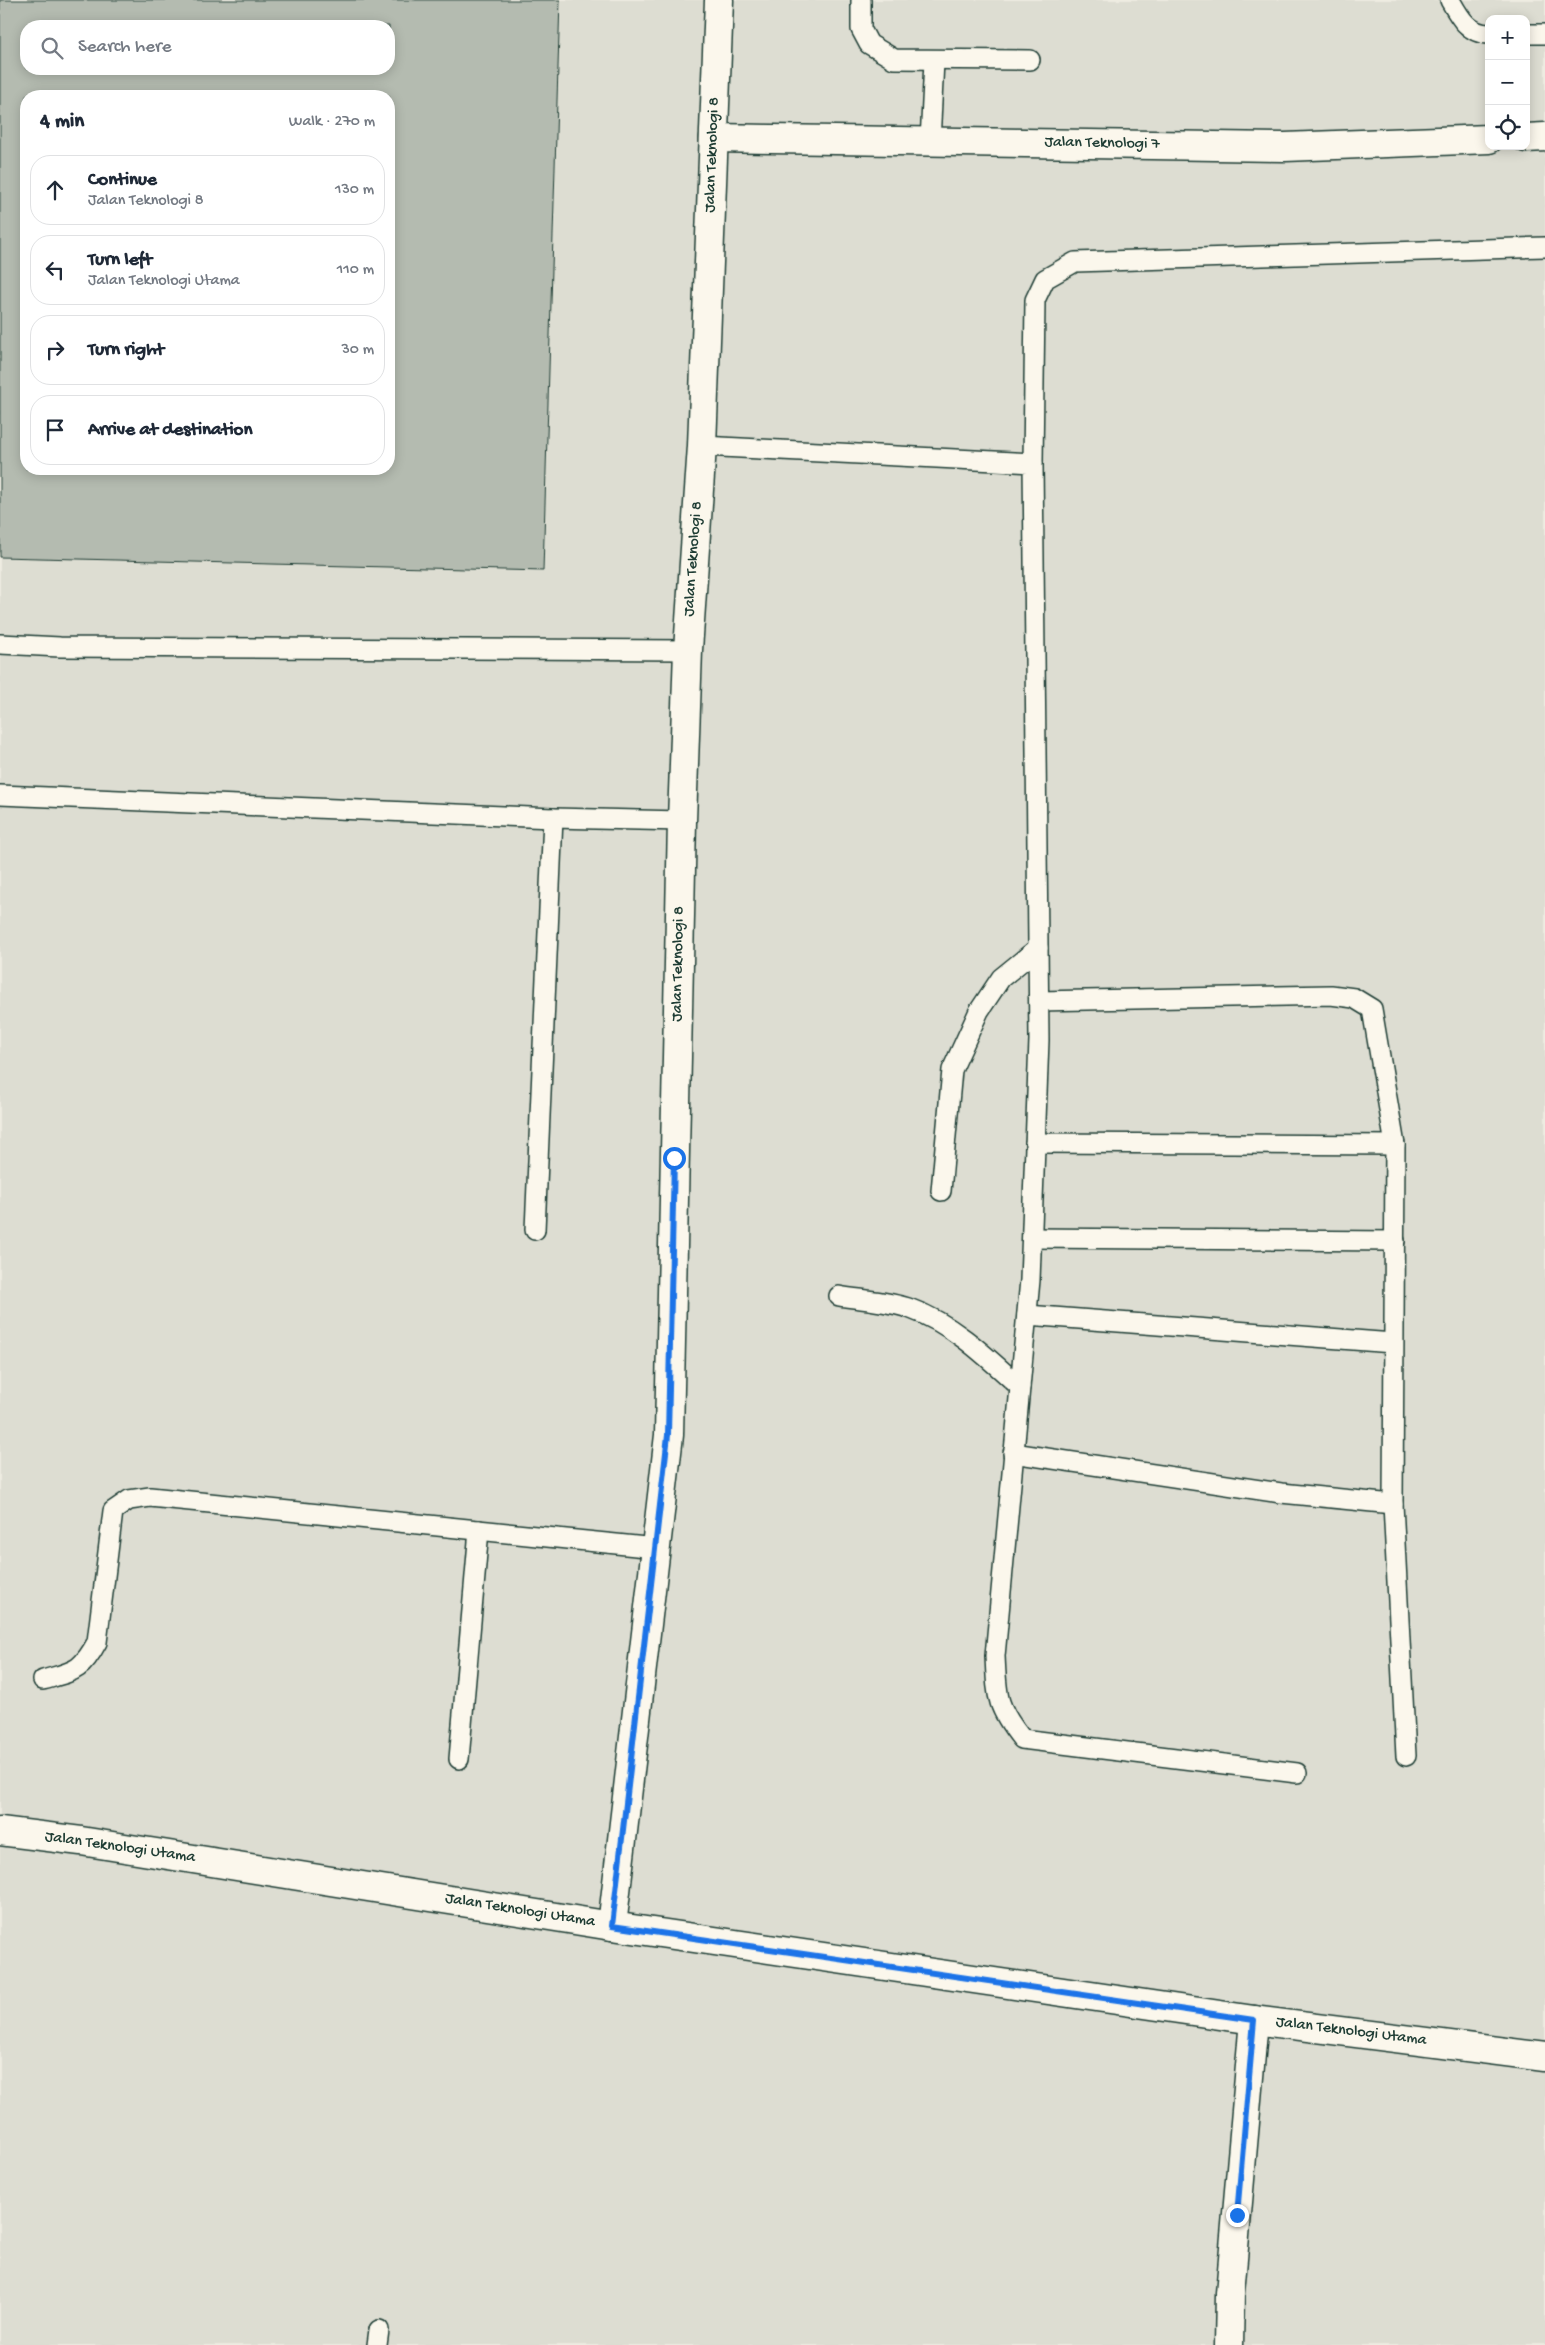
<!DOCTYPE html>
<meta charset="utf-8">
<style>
:root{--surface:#fff;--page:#f2f2f3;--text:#1f2937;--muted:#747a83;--line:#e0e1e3}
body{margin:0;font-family:"Gochi Hand",sans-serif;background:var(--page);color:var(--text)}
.controls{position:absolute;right:15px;top:15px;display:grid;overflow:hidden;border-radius:10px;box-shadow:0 2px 12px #0003}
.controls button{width:45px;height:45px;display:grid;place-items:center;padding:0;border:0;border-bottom:1px solid var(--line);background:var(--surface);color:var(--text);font:25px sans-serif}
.stop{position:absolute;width:15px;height:15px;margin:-11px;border:4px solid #1a73e8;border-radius:50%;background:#fff}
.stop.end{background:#1a73e8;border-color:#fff;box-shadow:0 1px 5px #0008}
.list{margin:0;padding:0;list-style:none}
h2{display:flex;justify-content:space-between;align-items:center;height:65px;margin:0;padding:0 20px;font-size:21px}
h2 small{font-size:16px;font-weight:400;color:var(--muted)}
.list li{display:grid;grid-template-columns:32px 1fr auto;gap:15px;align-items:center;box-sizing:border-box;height:70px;margin:0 10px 10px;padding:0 10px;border:1px solid var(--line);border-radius:20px}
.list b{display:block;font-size:19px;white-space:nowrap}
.list p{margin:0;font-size:16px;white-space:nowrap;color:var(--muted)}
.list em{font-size:16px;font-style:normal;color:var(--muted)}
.icon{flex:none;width:28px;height:28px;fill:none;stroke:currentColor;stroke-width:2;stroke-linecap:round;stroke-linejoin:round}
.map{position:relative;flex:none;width:1545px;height:2345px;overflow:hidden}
.search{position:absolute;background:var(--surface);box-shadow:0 2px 12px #0003;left:20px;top:20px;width:375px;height:55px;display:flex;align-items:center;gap:12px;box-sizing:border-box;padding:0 18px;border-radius:20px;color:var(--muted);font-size:19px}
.panel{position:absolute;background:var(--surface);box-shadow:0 2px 12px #0003;left:20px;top:90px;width:375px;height:385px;border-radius:20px}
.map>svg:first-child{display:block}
.built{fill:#ddddd2;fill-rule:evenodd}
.building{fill:#b4bbb0;stroke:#1f3d34;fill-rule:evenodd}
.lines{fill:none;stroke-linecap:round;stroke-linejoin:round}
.service-casing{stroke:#1f3d34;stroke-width:22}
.minor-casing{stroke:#1f3d34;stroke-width:31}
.tertiary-casing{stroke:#1f3d34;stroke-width:31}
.service{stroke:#fbf7ec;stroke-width:19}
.minor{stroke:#fbf7ec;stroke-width:28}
.tertiary{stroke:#fbf7ec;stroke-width:28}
.route{stroke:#1a73e8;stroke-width:6}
.labels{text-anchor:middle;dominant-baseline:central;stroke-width:4;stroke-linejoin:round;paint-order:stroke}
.street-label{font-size:16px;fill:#1f3d34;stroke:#fbf7ec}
</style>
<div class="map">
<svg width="1545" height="2345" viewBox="0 0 1545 2345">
<rect width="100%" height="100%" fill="#eeece1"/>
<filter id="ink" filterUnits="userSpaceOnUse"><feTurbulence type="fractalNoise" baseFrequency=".02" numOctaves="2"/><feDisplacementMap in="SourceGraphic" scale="10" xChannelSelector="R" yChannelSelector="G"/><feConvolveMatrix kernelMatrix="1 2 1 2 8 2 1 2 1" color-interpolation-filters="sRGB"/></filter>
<g filter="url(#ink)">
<path class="built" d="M560 0H1545V2345H0V557L543 570ZM1489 19H1526V146H1489Z"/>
<path class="building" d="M0 0H560L543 571 0 557ZM26 26H389V69H26ZM26 96H389V469H26Z"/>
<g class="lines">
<defs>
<g id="service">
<polyline points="861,0 861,29 869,44 894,59 1030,60"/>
<path d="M1450 0C1459 16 1468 34 1489 34"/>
<polyline points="1526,34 1545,34"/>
<polyline points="930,142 934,61"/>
<path d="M702 446 1033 463 1039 1040 1030 1280 995 1656C997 1697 996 1706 1022 1739L1297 1773"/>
<polyline points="1033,463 1035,300 1045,279 1075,262 1545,247"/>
<polyline points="0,644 60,647 688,650"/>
<polyline points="0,795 553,818 682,821"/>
<polyline points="1039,1001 1331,995 1354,998 1372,1009 1395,1145 1393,1504 1406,1756"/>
<polyline points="1035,1143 1395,1145"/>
<polyline points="941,1191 952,1070 979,1011 1001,978 1038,948"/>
<polyline points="535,1230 553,818"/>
<polyline points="1032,1238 1395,1241"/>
<path d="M839 1296C862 1300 889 1301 911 1309 953 1324 987 1357 1020 1387"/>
<polyline points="1027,1315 1393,1343"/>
<polyline points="1013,1453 1281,1493 1393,1504"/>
<path d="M43 1680C74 1671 81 1672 97 1642L113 1511 129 1500 150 1497 656 1548"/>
<polyline points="459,1759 479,1530"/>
<polyline points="377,2345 379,2330"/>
</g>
<g id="minor">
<polyline points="714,138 1285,147 1489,139"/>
<polyline points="1526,138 1545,137"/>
<polyline points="612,1926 1254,2020 1545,2057"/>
<polyline points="1229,2345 1230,2293 1254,2020"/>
</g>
<polyline id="tertiary" points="0,1831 81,1841 612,1926 669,1435 682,821 688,650 702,446 719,0"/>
</defs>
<use href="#service" class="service-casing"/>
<use href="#minor" class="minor-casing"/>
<use href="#tertiary" class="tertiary-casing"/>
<use href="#service" class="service"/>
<use href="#minor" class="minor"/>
<use href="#tertiary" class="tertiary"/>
</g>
</g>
<g class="lines" filter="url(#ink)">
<polyline class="route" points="674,1158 668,1435 612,1926 1254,2020 1237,2215"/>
</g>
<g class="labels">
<g class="street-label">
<text transform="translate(1102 144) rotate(1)">Jalan Teknologi 7</text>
<text transform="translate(713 155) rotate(-88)">Jalan Teknologi 8</text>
<text transform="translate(694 559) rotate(-86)">Jalan Teknologi 8</text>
<text transform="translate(679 964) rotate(-89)">Jalan Teknologi 8</text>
<text transform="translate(120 1848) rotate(8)">Jalan Teknologi Utama</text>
<text transform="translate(520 1911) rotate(9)">Jalan Teknologi Utama</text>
<text transform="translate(1351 2032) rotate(7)">Jalan Teknologi Utama</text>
</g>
</g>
</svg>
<div class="controls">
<button>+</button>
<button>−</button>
<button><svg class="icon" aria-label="locate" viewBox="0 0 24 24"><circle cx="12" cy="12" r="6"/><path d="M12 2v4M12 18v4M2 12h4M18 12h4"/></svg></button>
</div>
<div class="stop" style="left:674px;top:1158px"></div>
<div class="stop end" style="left:1237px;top:2215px"></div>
<div class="search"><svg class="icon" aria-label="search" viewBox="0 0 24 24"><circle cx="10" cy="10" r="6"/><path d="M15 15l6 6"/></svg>Search here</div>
<section class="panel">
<h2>4 min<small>Walk · 270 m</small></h2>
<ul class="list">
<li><svg class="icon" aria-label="ahead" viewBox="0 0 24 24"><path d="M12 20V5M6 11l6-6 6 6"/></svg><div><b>Continue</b><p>Jalan Teknologi 8</p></div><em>130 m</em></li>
<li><svg class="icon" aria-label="left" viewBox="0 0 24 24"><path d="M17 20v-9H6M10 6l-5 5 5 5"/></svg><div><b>Turn left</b><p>Jalan Teknologi Utama</p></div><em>110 m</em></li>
<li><svg class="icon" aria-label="right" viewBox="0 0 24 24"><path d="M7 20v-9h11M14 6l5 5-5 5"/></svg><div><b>Turn right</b></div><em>30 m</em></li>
<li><svg class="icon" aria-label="arrive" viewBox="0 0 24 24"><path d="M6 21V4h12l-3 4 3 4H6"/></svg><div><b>Arrive at destination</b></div></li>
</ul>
</section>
</div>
